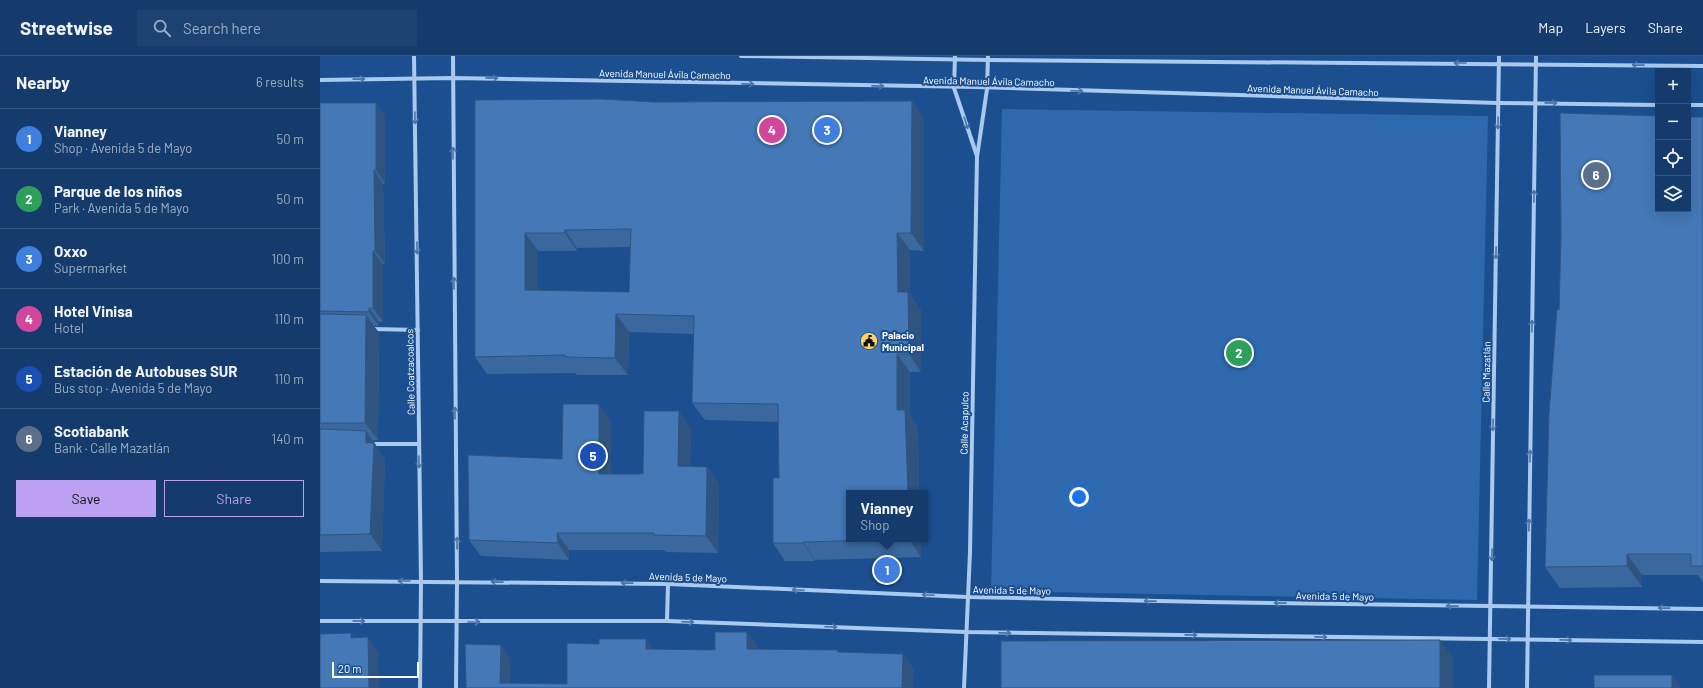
<!DOCTYPE html>
<meta charset="utf-8">
<style>
:root{--surface:#143b6b;--page:#1d4271;--text:#f1f3f6;--muted:#9dadc1;--line:#33557e;--accent:#bca0f2}
body{margin:0;font-family:Barlow,sans-serif;background:var(--page);color:var(--text)}
.controls{position:absolute;right:12px;top:12px;display:grid;overflow:hidden;border-radius:0px;box-shadow:0 4px 16px #0002}
.controls button{width:36px;height:36px;display:grid;place-items:center;padding:0;border:0;border-bottom:1px solid var(--line);background:var(--surface);color:var(--text);font:20px sans-serif}
.scale{position:absolute;left:12px;bottom:10px;width:87px;box-sizing:border-box;padding-left:4px;border:2px solid #fff;border-top:0;font-size:11px;line-height:14px;white-space:nowrap;color:#fff;-webkit-text-stroke:3px #1b4f8f;paint-order:stroke}
.you{position:absolute;left:759px;top:441px;width:14px;height:14px;margin:-10px;border:3px solid #fff;border-radius:50%;background:#1a73e8;box-shadow:0 0 0 6px #1a73e833}
.badge{display:grid;place-items:center;width:26px;height:26px;border-radius:50%;background:var(--accent);color:#fff;font-size:13px;font-weight:700}
.pin{position:absolute;translate:-50% -50%;border:2px solid #fff;box-shadow:0 1px 4px #0006}
.popup{position:absolute;left:526px;top:434px;width:82px;height:52px;box-sizing:border-box;display:grid;place-content:center;border-radius:0px;background:var(--surface);filter:drop-shadow(0 1px 3px #0005);font-size:13px;white-space:nowrap;color:var(--muted)}
.popup b{font-size:15px;color:var(--text)}
.popup::after{content:'';position:absolute;left:50%;top:100%;margin-left:-8px;border:8px solid transparent;border-top-color:var(--surface)}
.list{margin:0;padding:0;list-style:none}
h2{display:flex;justify-content:space-between;align-items:center;height:52px;margin:0;padding:0 16px;font-size:17px}
h2 small{font-size:13px;font-weight:400;color:var(--muted)}
.list li{display:grid;grid-template-columns:26px 1fr auto;gap:12px;align-items:center;box-sizing:border-box;height:60px;padding:0 16px;border-top:1px solid var(--line)}
.list b{display:block;font-size:15px;white-space:nowrap}
.list p{margin:0;font-size:13px;white-space:nowrap;color:var(--muted)}
.list em{font-size:13px;font-style:normal;color:var(--muted)}
.actions{display:flex;gap:8px;padding:12px 16px}
.actions a{flex:1;padding:9px 0;border:1px solid var(--accent);border-radius:0px;text-align:center;font-size:14px;color:var(--accent)}
.actions .main{background:var(--accent);color:#111}
.icon{flex:none;width:22px;height:22px;fill:none;stroke:currentColor;stroke-width:2;stroke-linecap:round;stroke-linejoin:round}
.map{position:relative;flex:none;width:1383px;height:632px;overflow:hidden}
header{display:flex;align-items:center;gap:24px;box-sizing:border-box;height:56px;padding:0 20px;background:var(--surface);border-bottom:1px solid var(--line)}
header strong{font-size:19px}
nav{display:flex;gap:22px;margin-inline-start:auto;font-size:14px}
.search{width:280px;height:36px;background:var(--page);display:flex;align-items:center;gap:10px;box-sizing:border-box;padding:0 14px;border-radius:0px;color:var(--muted);font-size:15px}
main{display:flex}
aside{flex:1;background:var(--surface)}
.map>svg:first-child{display:block}
.green{fill:#2e69ad}
.lines{fill:none;stroke-linecap:round;stroke-linejoin:round}
.street{stroke:#a9c9ee;stroke-width:4}
.wall{fill:#3a679d;fill-rule:evenodd}
.shaded-wall{fill:#305480}
.building{fill:#4478b7;stroke:#305480;fill-rule:evenodd}
.oneway{stroke:#4674ac}
.labels{text-anchor:middle;dominant-baseline:central;stroke-width:4;stroke-linejoin:round;paint-order:stroke}
.street-label{font-size:10px;fill:#fff;stroke:#1b4f8f}
.poi-label{font-size:10px;font-weight:bold;fill:#fff;stroke:#1b4f8f;text-anchor:start}
</style>
<header>
<strong>Streetwise</strong>
<div class="search"><svg class="icon" aria-label="search" viewBox="0 0 24 24"><circle cx="10" cy="10" r="6"/><path d="M15 15l6 6"/></svg>Search here</div>
<nav><a>Map</a><a>Layers</a><a>Share</a></nav>
</header>
<main>
<aside>
<h2>Nearby<small>6 results</small></h2>
<ul class="list">
<li><span class="badge" style="background:#3f7fe0">1</span><div><b>Vianney</b><p>Shop · Avenida 5 de Mayo</p></div><em>50 m</em></li>
<li><span class="badge" style="background:#2e9e5b">2</span><div><b>Parque de los niños</b><p>Park · Avenida 5 de Mayo</p></div><em>50 m</em></li>
<li><span class="badge" style="background:#3f7fe0">3</span><div><b>Oxxo</b><p>Supermarket</p></div><em>100 m</em></li>
<li><span class="badge" style="background:#d1479c">4</span><div><b>Hotel Vinisa</b><p>Hotel</p></div><em>110 m</em></li>
<li><span class="badge" style="background:#1a4fb4">5</span><div><b>Estación de Autobuses SUR</b><p>Bus stop · Avenida 5 de Mayo</p></div><em>110 m</em></li>
<li><span class="badge" style="background:#5c6f8a">6</span><div><b>Scotiabank</b><p>Bank · Calle Mazatlán</p></div><em>140 m</em></li>
</ul>
<div class="actions"><a class="main">Save</a><a>Share</a></div>
</aside>
<div class="map">
<svg width="1383" height="632" viewBox="0 0 1383 632">
<rect width="100%" height="100%" fill="#1b4f8f"/>
<polygon class="green" points="682,53 1168,60 1157,544 671,535"/>
<g class="lines">
<g class="street">
<polyline points="94,0 101,526 100,632"/>
<polyline points="133,0 137,526 136,632"/>
<polyline points="421,0 668,4 1383,10"/>
<polyline points="635,0 634,32 657,100"/>
<polyline points="0,24 133,22 656,31 1178,47 1338,49"/>
<polyline points="1368,49 1383,49"/>
<polyline points="52,273 98,274"/>
<polyline points="50,388 99,388"/>
<polyline points="0,525 348,528 647,541 887,546 1383,553"/>
<polyline points="0,565 347,565 646,576 1383,586"/>
<polyline points="347,565 348,528"/>
<polyline points="644,632 650,496 657,101 667,33 668,0"/>
<polyline points="1169,632 1179,0"/>
<polyline points="1207,632 1216,0"/>
</g>
</g>
<g class="wall">
<path d="M155 44 334 46 592 45 604 63V195L590 194V238L601 254V316H590V360L598 372 599 437H529V483H601V501L495 504V505H465L453 487 459 422 458 366 385 364 372 347 374 278 309 276 308 319H257L255 317 167 318 155 301ZM310 191 309 236 218 234V195H257V192Z"/>
<polygon points="0,47 65,60 65,128 63,128 65,208 63,208 63,266 59,266 59,270 54,270 59,277 58,384 53,384 57,391 57,393 65,404 62,495 0,496"/>
<polygon points="1383,61 1383,527 1378,519 1322,519 1322,531 1240,532 1225,511 1239,254 1241,182"/>
<polygon points="291,365 291,418 323,418 371,372 370,411 387,411 399,428 398,497 346,496 344,494 249,494 249,504 161,500 149,484 242,403"/>
</g>
<g class="shaded-wall">
<polygon points="592,45 604,63 604,195 591,177"/>
<polygon points="56,47 65,60 65,128 56,114"/>
<polygon points="54,114 63,128 65,208 55,195"/>
<polygon points="245,174 257,192 257,195 245,177"/>
<polygon points="205,177 218,195 218,251 205,234"/>
<polygon points="577,177 590,194 590,238 601,254 601,316 589,298 578,236"/>
<polygon points="53,195 63,208 63,266 53,252"/>
<polygon points="49,252 59,266 59,270 49,256"/>
<polygon points="296,258 309,276 308,319 295,302"/>
<polygon points="46,259 59,277 58,384 45,367"/>
<polygon points="577,298 590,316 590,360 598,372 599,437 588,437 577,354"/>
<polygon points="279,348 291,365 291,435 279,418"/>
<polygon points="359,355 371,372 370,427 358,410"/>
<polygon points="46,375 57,391 57,393 65,404 62,495 50,478 46,387"/>
<polygon points="387,411 399,428 398,497 386,480"/>
<polygon points="237,477 249,494 249,504 238,487"/>
<polygon points="589,483 601,483 601,501"/>
<polygon points="483,486 495,504 495,505 483,487"/>
<polygon points="1307,498 1322,519 1322,531 1307,510"/>
<polygon points="427,576 438,591 437,608 427,593"/>
<polygon points="31,577 41,591 31,582"/>
<polygon points="48,581 58,596 59,632 49,632"/>
<polygon points="326,583 336,597 326,593"/>
<polygon points="1120,584 1133,602 1133,632 1120,632"/>
<polygon points="181,589 191,603 190,632 180,627"/>
<polygon points="583,598 594,613 593,632 582,632"/>
<polygon points="1352,619 1362,632 1352,632"/>
</g>
<g class="building">
<path d="M282 43 334 46 592 45 591 177H577L578 236H588L589 298H577V354H585L588 437H529V483H588L483 486V487H453V422H459L458 348 372 347 374 260 296 258 295 302 245 301V299L155 301V44ZM311 173 309 236 205 234V177H245V174Z"/>
<polygon points="0,47 56,47 56,114 54,114 55,195 53,195 53,252 49,252 49,256 0,255"/>
<polygon points="1240,57 1338,60 1338,153 1368,153 1368,61 1383,61 1383,510 1371,510 1371,498 1307,498 1307,510 1225,511 1229,357 1237,253 1239,254 1241,182"/>
<polygon points="0,258 46,259 45,367 0,367"/>
<polygon points="243,348 279,348 279,418 323,418 324,355 359,355 358,410 387,411 386,480 334,479 334,477 237,477 238,487 149,484 148,399 242,403"/>
<polygon points="0,373 46,375 46,387 54,387 50,478 0,479"/>
<polygon points="395,576 427,576 427,593 518,594 518,596 583,598 582,632 146,632 145,588 181,589 180,627 247,628 247,587 279,588 279,583 326,583 326,593 395,594"/>
<polygon points="31,577 31,582 48,581 49,632 0,632 0,578"/>
<polygon points="1120,584 1120,632 681,632 681,585"/>
<rect x="1274" y="619" width="78" height="13"/>
</g>
<defs><path id="oneway-shaft" d="M-6 0H5M1.5-3L5.5 0L1.5 3" fill="none" stroke-width="1.6" stroke-linecap="round" stroke-linejoin="round"/></defs>
<g class="oneway">
<use href="#oneway-shaft" transform="translate(1140 7) rotate(-180)"/>
<use href="#oneway-shaft" transform="translate(1318 9) rotate(-179)"/>
<use href="#oneway-shaft" transform="translate(172 22) rotate(1)"/>
<use href="#oneway-shaft" transform="translate(39 23) rotate(-1)"/>
<use href="#oneway-shaft" transform="translate(428 28) rotate(1)"/>
<use href="#oneway-shaft" transform="translate(558 30) rotate(1)"/>
<use href="#oneway-shaft" transform="translate(757 35) rotate(2)"/>
<use href="#oneway-shaft" transform="translate(1231 47) rotate(1)"/>
<use href="#oneway-shaft" transform="translate(95 62) rotate(89)"/>
<use href="#oneway-shaft" transform="translate(646 67) rotate(72)"/>
<use href="#oneway-shaft" transform="translate(1178 67) rotate(91)"/>
<use href="#oneway-shaft" transform="translate(133 97) rotate(-90)"/>
<use href="#oneway-shaft" transform="translate(1214 140) rotate(-89)"/>
<use href="#oneway-shaft" transform="translate(97 192) rotate(89)"/>
<use href="#oneway-shaft" transform="translate(1176 197) rotate(91)"/>
<use href="#oneway-shaft" transform="translate(134 227) rotate(-90)"/>
<use href="#oneway-shaft" transform="translate(1212 270) rotate(-89)"/>
<use href="#oneway-shaft" transform="translate(135 357) rotate(-90)"/>
<use href="#oneway-shaft" transform="translate(1173 369) rotate(91)"/>
<use href="#oneway-shaft" transform="translate(1210 400) rotate(-89)"/>
<use href="#oneway-shaft" transform="translate(99 406) rotate(89)"/>
<use href="#oneway-shaft" transform="translate(1209 469) rotate(-89)"/>
<use href="#oneway-shaft" transform="translate(137 487) rotate(-91)"/>
<use href="#oneway-shaft" transform="translate(1172 499) rotate(91)"/>
<use href="#oneway-shaft" transform="translate(84 525) rotate(-180)"/>
<use href="#oneway-shaft" transform="translate(177 526) rotate(-179)"/>
<use href="#oneway-shaft" transform="translate(307 527) rotate(-179)"/>
<use href="#oneway-shaft" transform="translate(478 534) rotate(-177)"/>
<use href="#oneway-shaft" transform="translate(608 539) rotate(-177)"/>
<use href="#oneway-shaft" transform="translate(830 545) rotate(-179)"/>
<use href="#oneway-shaft" transform="translate(960 547) rotate(-179)"/>
<use href="#oneway-shaft" transform="translate(1132 550) rotate(-179)"/>
<use href="#oneway-shaft" transform="translate(1344 552) rotate(-179)"/>
<use href="#oneway-shaft" transform="translate(39 565) rotate(1)"/>
<use href="#oneway-shaft" transform="translate(154 566)"/>
<use href="#oneway-shaft" transform="translate(368 566) rotate(2)"/>
<use href="#oneway-shaft" transform="translate(511 571) rotate(2)"/>
<use href="#oneway-shaft" transform="translate(685 577) rotate(1)"/>
<use href="#oneway-shaft" transform="translate(871 579) rotate(1)"/>
<use href="#oneway-shaft" transform="translate(1001 581) rotate(1)"/>
<use href="#oneway-shaft" transform="translate(1185 583) rotate(1)"/>
<use href="#oneway-shaft" transform="translate(1246 584) rotate(1)"/>
</g>
<defs>
<symbol id="civic-disc" viewBox="-11 -11 22 22"><circle r="9.5" fill="#ffd166" stroke="#1b4f8f"/><path d="M-.6-6.5H3V-4.5H.6V-3L4-1V1h2V6H-6V1h2V-1L-.6-3ZM-1.2 2.5V6h2.4V2.5Z" fill="#111"/></symbol>
</defs>
<g fill-rule="evenodd">
<use href="#civic-disc" x="539" y="275" width="20" height="20"/>
</g>
<g class="labels">
<g class="street-label">
<text transform="translate(345 18) rotate(1)">Avenida Manuel Ávila Camacho</text>
<text transform="translate(669 25) rotate(1)">Avenida Manuel Ávila Camacho</text>
<text transform="translate(993 34) rotate(2)">Avenida Manuel Ávila Camacho</text>
<text transform="translate(90 316) rotate(-91)">Calle Coatzacoalcos</text>
<text transform="translate(1166 316) rotate(-89)">Calle Mazatlán</text>
<text transform="translate(644 367) rotate(-89)">Calle Acapulco</text>
<text transform="translate(368 521) rotate(2)">Avenida 5 de Mayo</text>
<text transform="translate(692 534) rotate(1)">Avenida 5 de Mayo</text>
<text transform="translate(1015 540) rotate(1)">Avenida 5 de Mayo</text>
</g>
<g class="poi-label">
<text x="562" y="279">Palacio<tspan x="562" dy="12">Municipal</tspan></text>
</g>
</g>
</svg>
<div class="controls">
<button>+</button>
<button>−</button>
<button><svg class="icon" aria-label="locate" viewBox="0 0 24 24"><circle cx="12" cy="12" r="6"/><path d="M12 2v4M12 18v4M2 12h4M18 12h4"/></svg></button>
<button><svg class="icon" aria-label="layers" viewBox="0 0 24 24"><path d="M12 4l9 5-9 5-9-5zM3 14l9 5 9-5"/></svg></button>
</div>
<div class="scale">20 m</div>
<div class="you"></div>
<div class="pin badge" style="left:567px;top:514px;background:#3f7fe0">1</div>
<div class="popup"><b>Vianney</b>Shop</div>
<div class="pin badge" style="left:919px;top:297px;background:#2e9e5b">2</div>
<div class="pin badge" style="left:507px;top:74px;background:#3f7fe0">3</div>
<div class="pin badge" style="left:452px;top:74px;background:#d1479c">4</div>
<div class="pin badge" style="left:273px;top:400px;background:#1a4fb4">5</div>
<div class="pin badge" style="left:1276px;top:119px;background:#5c6f8a">6</div>
</div>
</main>
